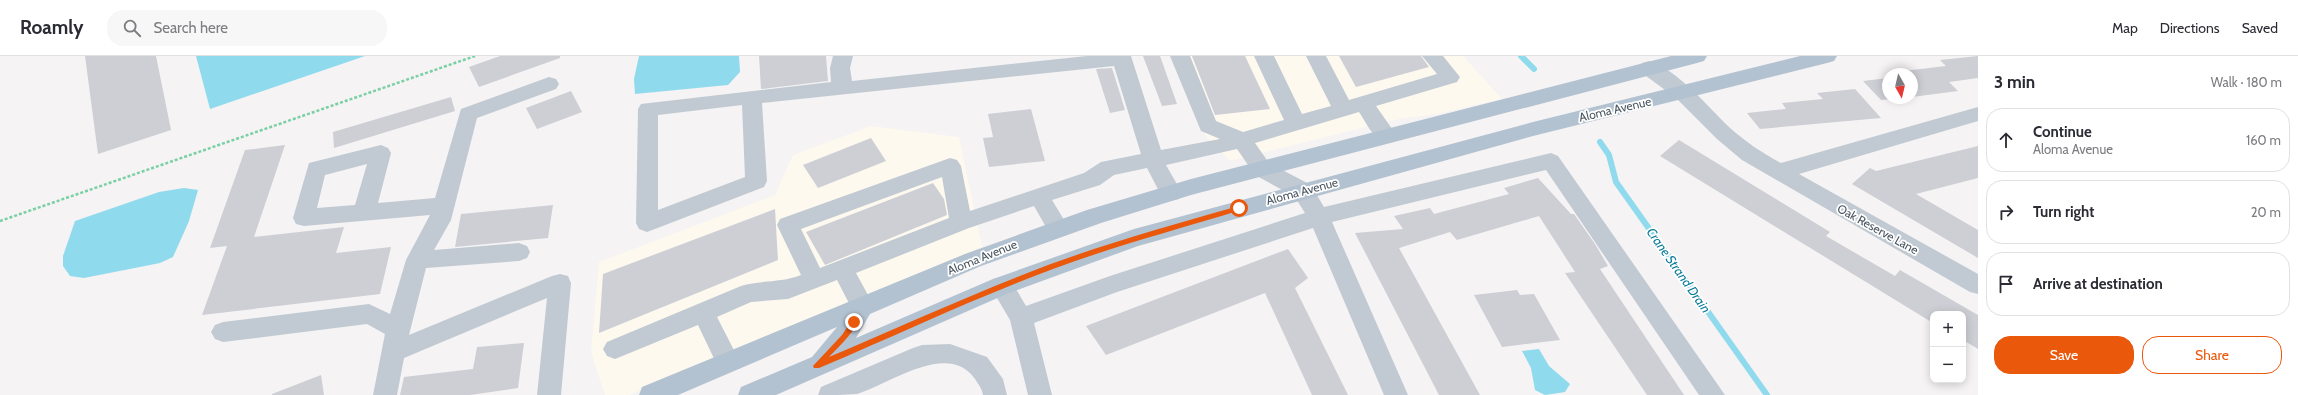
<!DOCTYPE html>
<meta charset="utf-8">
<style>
:root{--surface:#fff;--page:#f7f7f7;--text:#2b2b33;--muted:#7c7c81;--line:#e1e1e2;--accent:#ea580c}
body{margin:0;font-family:Cabin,sans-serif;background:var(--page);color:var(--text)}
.controls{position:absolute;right:12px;bottom:12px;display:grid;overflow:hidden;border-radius:8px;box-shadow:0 2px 10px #0003}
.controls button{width:36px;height:36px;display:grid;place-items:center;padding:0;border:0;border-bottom:1px solid var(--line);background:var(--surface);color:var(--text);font:20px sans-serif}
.compass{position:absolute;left:1882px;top:12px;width:36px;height:36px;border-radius:50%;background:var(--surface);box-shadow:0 2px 10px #0003;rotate:172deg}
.stop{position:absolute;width:12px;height:12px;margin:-9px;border:3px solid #ea580c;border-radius:50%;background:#fff}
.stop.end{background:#ea580c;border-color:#fff;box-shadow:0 1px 4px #0008}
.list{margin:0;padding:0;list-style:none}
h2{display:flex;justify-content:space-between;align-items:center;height:52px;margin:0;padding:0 16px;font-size:17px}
h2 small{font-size:13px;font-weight:400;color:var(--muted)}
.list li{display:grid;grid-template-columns:26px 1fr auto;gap:12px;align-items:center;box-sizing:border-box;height:64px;margin:0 8px 8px;padding:0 8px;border:1px solid var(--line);border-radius:16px}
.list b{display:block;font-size:15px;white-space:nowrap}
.list p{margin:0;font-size:13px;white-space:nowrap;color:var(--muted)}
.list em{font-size:13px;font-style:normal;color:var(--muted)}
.actions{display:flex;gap:8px;padding:12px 16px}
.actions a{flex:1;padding:9px 0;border:1px solid var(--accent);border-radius:16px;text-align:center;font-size:14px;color:var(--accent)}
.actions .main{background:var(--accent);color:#fff}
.icon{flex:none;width:22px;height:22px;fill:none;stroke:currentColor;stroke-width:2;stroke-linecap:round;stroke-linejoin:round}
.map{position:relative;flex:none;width:1978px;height:339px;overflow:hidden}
header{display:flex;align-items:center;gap:24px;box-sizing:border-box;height:56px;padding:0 20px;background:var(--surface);border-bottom:1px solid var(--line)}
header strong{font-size:19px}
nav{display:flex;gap:22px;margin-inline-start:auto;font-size:14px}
.search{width:280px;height:36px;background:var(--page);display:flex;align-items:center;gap:10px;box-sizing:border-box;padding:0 14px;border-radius:16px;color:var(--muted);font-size:15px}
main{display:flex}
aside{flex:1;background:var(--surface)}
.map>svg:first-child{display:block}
.commercial{fill:#fdf9ef}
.water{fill:#90daee}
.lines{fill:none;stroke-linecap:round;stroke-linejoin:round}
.stream{stroke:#90daee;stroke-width:6}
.building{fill:#cdcfd5}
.path{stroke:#7ad0a6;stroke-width:2.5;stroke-dasharray:3 2;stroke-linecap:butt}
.minor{fill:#c1cad2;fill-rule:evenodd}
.major{fill:#b3c2d1;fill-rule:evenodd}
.route{fill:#ea580c}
.labels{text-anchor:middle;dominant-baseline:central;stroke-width:3.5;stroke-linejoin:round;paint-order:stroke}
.street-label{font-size:12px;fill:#4a5661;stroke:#fff}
.water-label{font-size:13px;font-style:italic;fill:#0c7c9b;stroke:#fff}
</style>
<header>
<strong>Roamly</strong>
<div class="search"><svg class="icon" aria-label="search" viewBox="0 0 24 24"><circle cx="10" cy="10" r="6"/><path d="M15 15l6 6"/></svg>Search here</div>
<nav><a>Map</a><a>Directions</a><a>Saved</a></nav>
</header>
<main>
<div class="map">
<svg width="1978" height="339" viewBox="0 0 1978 339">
<rect width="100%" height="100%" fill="#f5f3f3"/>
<g class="commercial">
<polygon points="1173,0 1463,0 1502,43 1442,57 1394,64 1230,105 1206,80"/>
<polygon points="871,70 959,81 982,191 629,339 605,339 591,296 599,206 775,139 793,99"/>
</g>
<g class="water">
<polygon points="196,0 365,0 210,53"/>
<polygon points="639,0 739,0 740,16 728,29 635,38 634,23"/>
<polygon points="184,132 198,134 189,165 173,201 160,207 84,222 70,220 63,210 63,200 75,165 159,136"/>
<polygon points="1539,293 1549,310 1570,328 1565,336 1545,339 1535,334 1531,312 1522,295"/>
</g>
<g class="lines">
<g class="stream">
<polyline points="1521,0 1534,13"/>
<polyline points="1600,86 1609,99 1616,126 1767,339"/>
</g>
</g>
<g class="building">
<polygon points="85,0 156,0 171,74 98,98"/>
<polygon points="500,0 560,0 560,2 479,31 469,11"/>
<polygon points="759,0 826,0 828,25 761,33"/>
<polygon points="1143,0 1160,0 1177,48 1162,50"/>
<polygon points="1192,0 1245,0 1270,53 1215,59"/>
<polygon points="1339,0 1421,0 1429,11 1356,31"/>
<polygon points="1978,0 1978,22 1949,26 1958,35 1912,41 1912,18 1897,18 1895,16 1946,10 1940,4"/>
<polygon points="1112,12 1125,54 1110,57 1096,13"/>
<polygon points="1888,22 1888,42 1902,42 1881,44 1863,25"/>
<polygon points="1855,33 1881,62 1760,73 1747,57 1786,53 1782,47 1823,43 1817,37"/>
<polygon points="571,35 582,56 537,73 526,52"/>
<polygon points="451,41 455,55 334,92 333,76"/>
<polygon points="1031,53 1045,105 989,111 983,82 993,81 988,58"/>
<polygon points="871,82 886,105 818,132 803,109"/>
<polygon points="1679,84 1830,176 1826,180 1895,220 1900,214 1978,259 1978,293 1963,284 1963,258 1933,258 1933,267 1660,100"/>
<polygon points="285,89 254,181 344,171 336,197 391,191 380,238 202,259 227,190 210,192 245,94"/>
<polygon points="1978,90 1978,122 1916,138 1978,174 1978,202 1852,128 1870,112 1876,115"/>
<polygon points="1538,122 1571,158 1574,158 1595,188 1608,210 1600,213 1684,339 1647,339 1565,217 1575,216 1539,160 1457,184 1450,176 1399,192 1480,339 1439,339 1355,177 1403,173 1394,160 1430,152 1434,158 1509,138 1504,132"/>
<polygon points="933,127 944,143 947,159 825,209 806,176"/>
<polygon points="553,149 548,182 455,191 461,158"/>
<polygon points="775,153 778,204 599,277 603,218"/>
<polygon points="1288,193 1308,222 1295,232 1348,339 1312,339 1265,237 1106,299 1086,270"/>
<polygon points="1517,234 1520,239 1534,238 1560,284 1502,291 1474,239"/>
<polygon points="524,287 518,332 470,339 400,339 404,321 473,313 477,291"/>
<polygon points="321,319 324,339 272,339 272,338"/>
</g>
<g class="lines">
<polyline class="path" points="0,165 475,0"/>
<g class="minor">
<path d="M833 0H853L850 12 852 25 1087 0H1131L1161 94 1220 83 1201 75 1170 0H1190L1216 65 1243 76 1284 64 1254 0H1274L1302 58 1331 50 1306 0H1326L1349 44 1437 18 1422 0H1443L1460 21 1457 26 1376 50 1397 80 1394 85C1376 91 1368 69 1359 56L1255 87 1269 107 1311 129 1324 151 1551 97 1558 100 1725 339H1699L1546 114 1332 166 1408 339H1384L1313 172 1117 236 1034 267 1052 339H1028L1010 264 990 230 993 223C1011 217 1017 236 1026 250L1110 220 1305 157 1295 141 1255 119 1237 93 1166 109 1182 137 1179 143 1171 145 1163 143 1147 112 1114 119 1100 129 1052 144 1069 172 1066 178 1058 181 1050 178 1034 150 969 172 856 217 874 250 870 257 862 260 854 257 837 224 788 243 751 246 717 261 740 306 737 313 728 316 719 313 698 269 615 303 607 300 603 293 607 286 741 230C760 224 781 227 801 219L777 169 780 163 950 102 957 104 961 110 970 155 1084 117 1101 106 1141 98 1114 10 762 47 767 125 764 131 655 173 647 176 639 173 636 167 638 53 641 48 831 26 830 12ZM742 49 745 121 658 154V59ZM942 121 949 162 820 212 801 173Z"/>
<path d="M1649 5C1677 13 1709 52 1730 72 1746 86 1762 97 1781 107L1978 51V65L1799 118 1978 218V238L1970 236 1742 104 1717 83 1676 42 1642 17 1639 12 1642 7Z"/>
<path d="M549 21 556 23 559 28 556 33 477 62 451 164 434 194 519 187 527 190 530 196 527 202 519 205 426 212 409 279 552 220 560 218 568 220 571 227 561 339H537L547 242 404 302 397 339H373L385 278 367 268 223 286 215 283 211 276 215 269 223 266 369 248 390 258 406 204 430 159 304 170 296 168 293 162 309 107 381 89 388 92 391 97 378 147 435 142 461 53ZM367 108 355 149 317 152 325 119Z"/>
<path d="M950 288 987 301 1003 323 1007 339H983C982 332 978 328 975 323 948 284 888 329 857 338 846 339 830 339 818 339L821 331 913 292 922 289Z"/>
</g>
<polygon class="major" points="1671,0 1707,0 1704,5 1697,7 1191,139 1101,167 981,210 870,258 856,282 993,223 1134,173 1533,66 1800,0 1837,0 1834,5 1827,7 1533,80 1138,190 1009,237 776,339 738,339 741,331 812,301 837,271 678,339 639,339 642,331 965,198 1087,154 1191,123"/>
</g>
<path class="route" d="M1239 150H1241V154C1179 173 1115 190 1053 213 974 242 897 279 819 312H814L813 310 842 279 852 264H857C858 273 836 294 829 301 902 270 974 237 1048 209 1111 186 1175 168 1239 150Z"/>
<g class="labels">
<g class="street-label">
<text transform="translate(1615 53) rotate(-13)">Aloma Avenue</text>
<text transform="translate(1302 135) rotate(-15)">Aloma Avenue</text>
<text transform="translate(1878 173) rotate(29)">Oak Reserve Lane</text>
<text transform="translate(982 201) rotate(-22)">Aloma Avenue</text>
</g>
<g class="water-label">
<text transform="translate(1679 214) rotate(55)">Crane Strand Drain</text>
</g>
</g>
</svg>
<div class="controls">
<button>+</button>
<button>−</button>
</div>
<svg class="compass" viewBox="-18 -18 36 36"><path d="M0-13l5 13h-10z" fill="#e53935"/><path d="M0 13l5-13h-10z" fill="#7c7c81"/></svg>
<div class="stop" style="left:1239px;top:152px"></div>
<div class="stop end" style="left:854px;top:266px"></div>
</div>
<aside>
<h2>3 min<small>Walk · 180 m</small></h2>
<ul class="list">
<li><svg class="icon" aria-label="ahead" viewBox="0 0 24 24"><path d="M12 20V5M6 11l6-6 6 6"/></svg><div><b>Continue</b><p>Aloma Avenue</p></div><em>160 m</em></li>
<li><svg class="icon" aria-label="right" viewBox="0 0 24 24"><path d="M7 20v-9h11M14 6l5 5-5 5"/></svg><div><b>Turn right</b></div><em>20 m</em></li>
<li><svg class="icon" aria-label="arrive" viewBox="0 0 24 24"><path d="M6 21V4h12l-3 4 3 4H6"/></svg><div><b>Arrive at destination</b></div></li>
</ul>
<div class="actions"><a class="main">Save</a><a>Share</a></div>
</aside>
</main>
